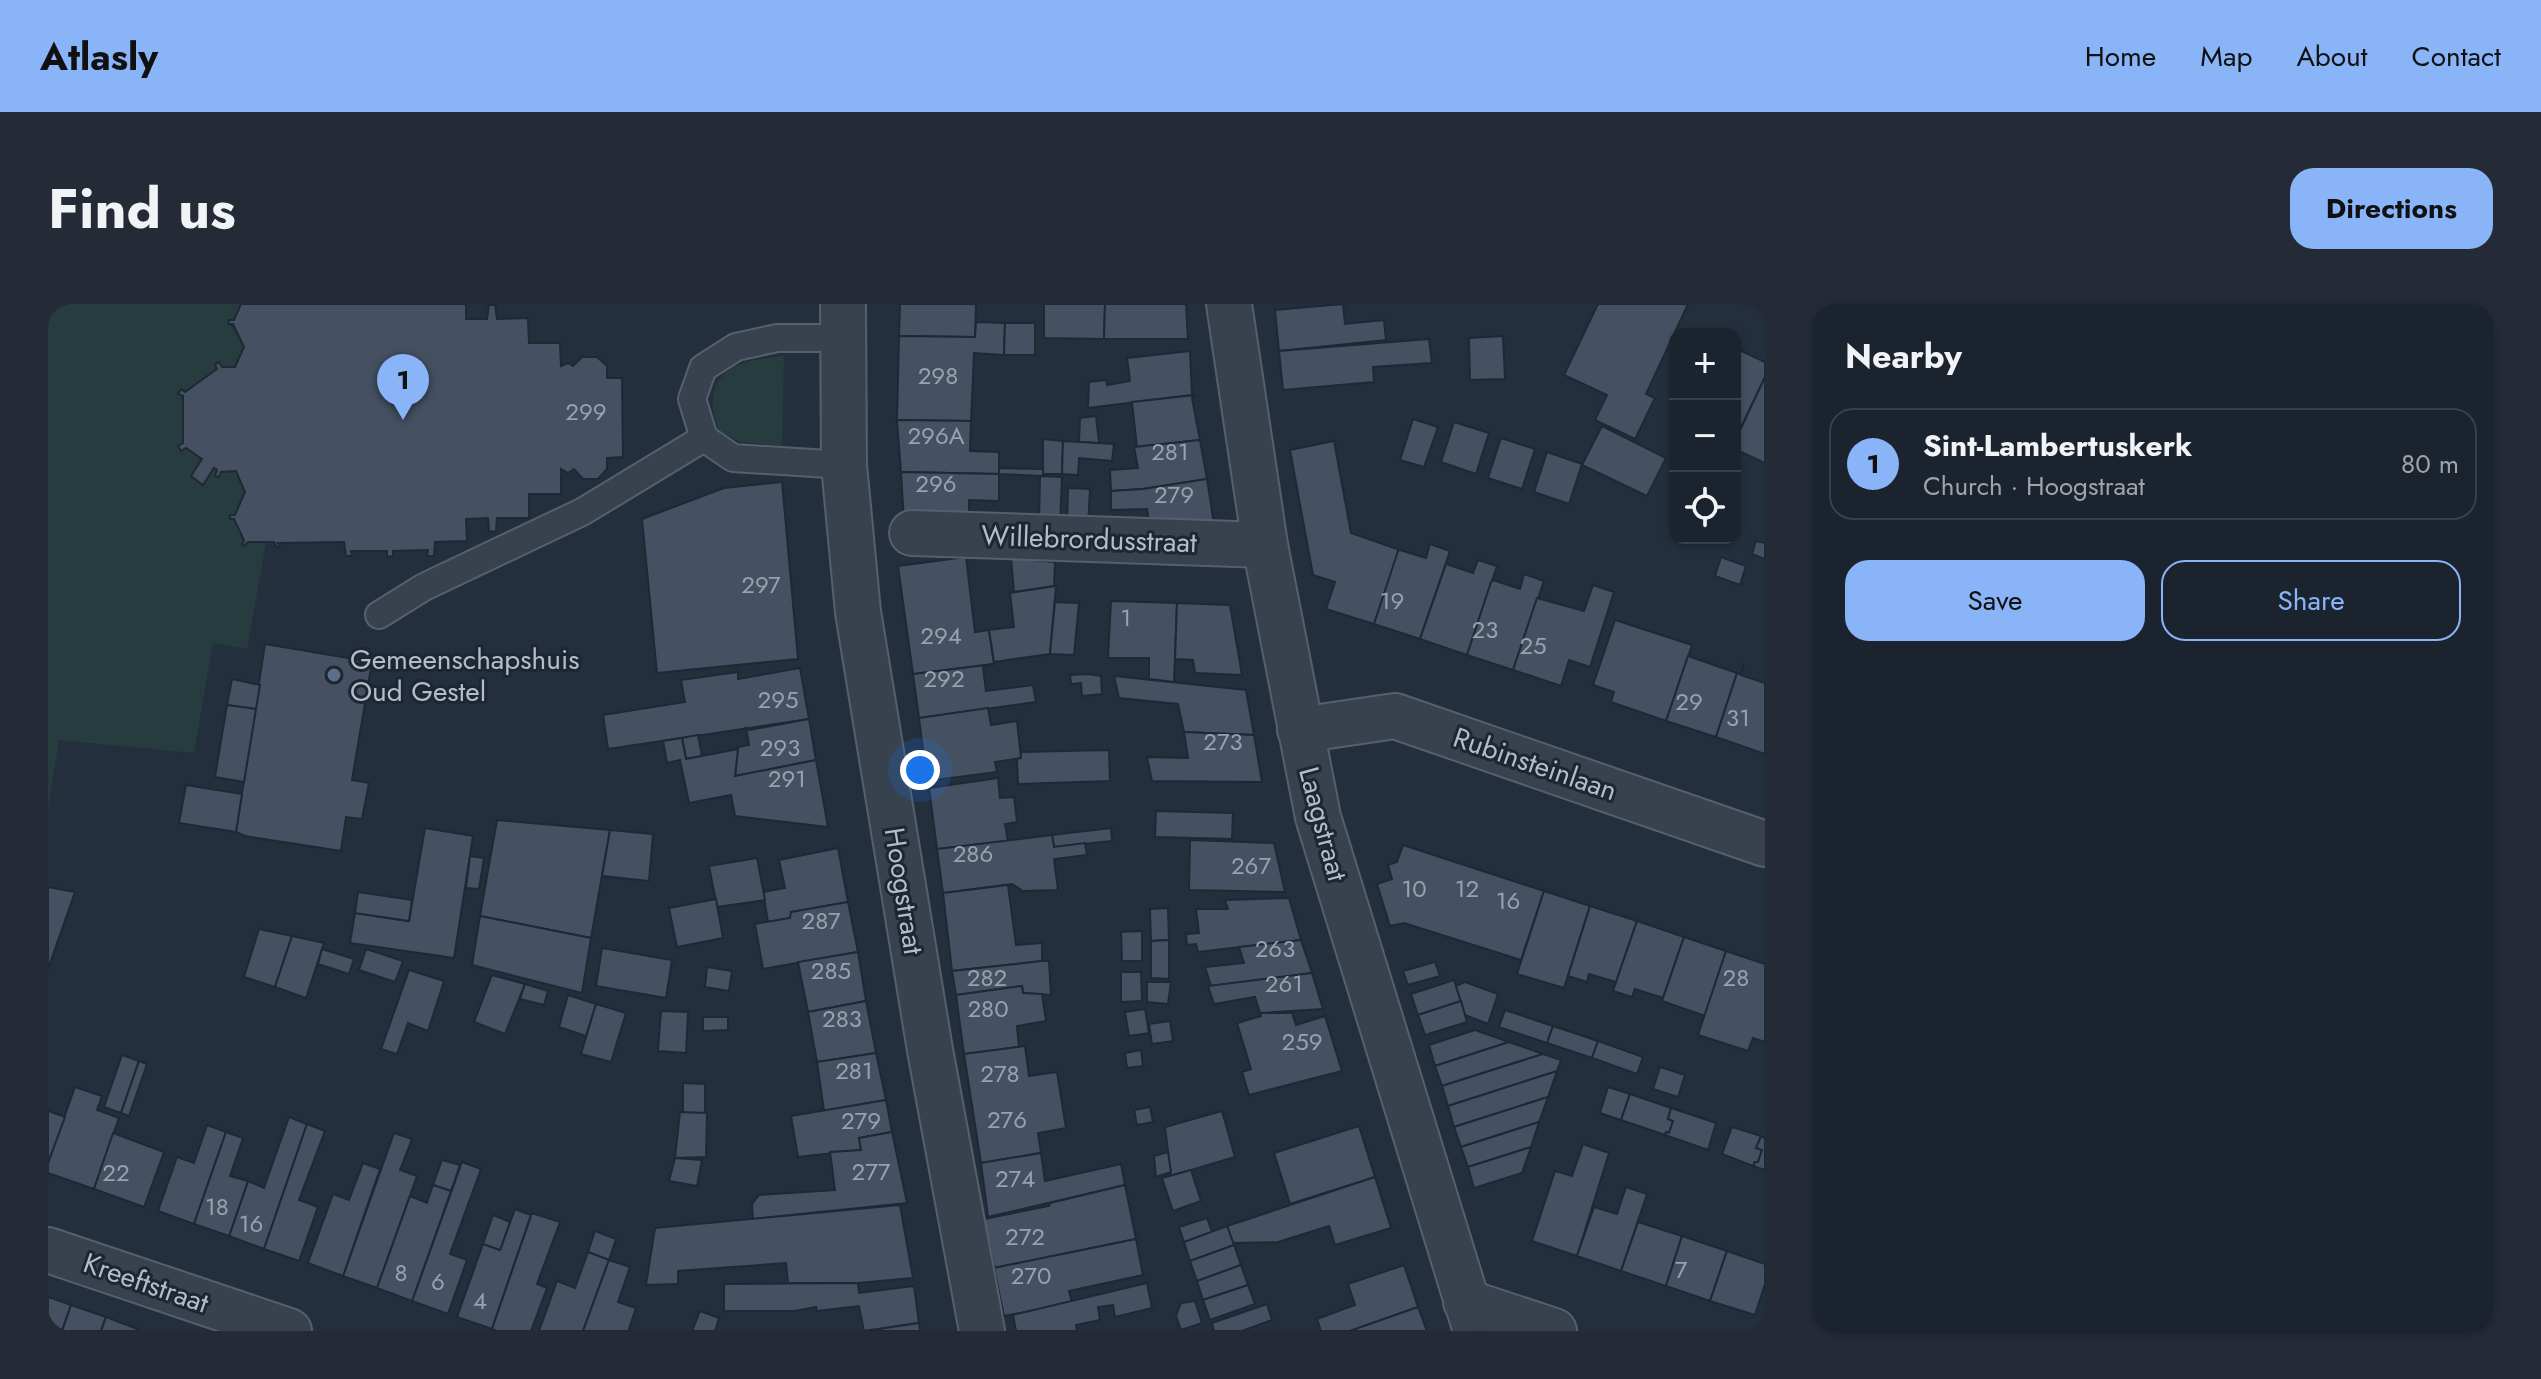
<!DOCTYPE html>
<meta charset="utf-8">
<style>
:root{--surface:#1b232e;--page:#242b36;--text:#f1f3f6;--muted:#a0a4aa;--line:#39404a;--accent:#8ab4f8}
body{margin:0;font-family:Jost,sans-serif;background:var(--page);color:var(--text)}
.controls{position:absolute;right:24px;top:24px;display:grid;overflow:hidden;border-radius:16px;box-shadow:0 2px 6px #0004}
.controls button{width:72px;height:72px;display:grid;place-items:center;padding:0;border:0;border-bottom:2px solid var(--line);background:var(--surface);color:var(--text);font:40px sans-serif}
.you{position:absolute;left:872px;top:466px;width:28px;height:28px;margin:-20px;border:6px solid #fff;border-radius:50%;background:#1a73e8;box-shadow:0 0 0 12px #1a73e833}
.badge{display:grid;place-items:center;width:52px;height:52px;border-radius:50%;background:var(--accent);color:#111;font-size:26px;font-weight:700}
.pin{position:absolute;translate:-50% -66px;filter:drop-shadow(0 2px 4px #0008)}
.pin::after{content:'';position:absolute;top:42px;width:28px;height:24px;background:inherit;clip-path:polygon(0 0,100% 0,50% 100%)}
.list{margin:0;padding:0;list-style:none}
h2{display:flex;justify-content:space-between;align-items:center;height:104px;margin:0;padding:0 32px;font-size:34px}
h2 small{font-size:26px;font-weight:400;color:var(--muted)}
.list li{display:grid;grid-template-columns:52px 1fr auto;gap:24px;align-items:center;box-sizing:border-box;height:112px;margin:0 16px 16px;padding:0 16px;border:2px solid var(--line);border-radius:24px}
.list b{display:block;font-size:30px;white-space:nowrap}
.list p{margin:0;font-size:26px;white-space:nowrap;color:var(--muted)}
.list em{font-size:26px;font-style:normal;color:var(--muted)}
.actions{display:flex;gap:16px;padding:24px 32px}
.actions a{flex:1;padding:18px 0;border:2px solid var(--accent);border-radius:24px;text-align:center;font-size:28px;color:var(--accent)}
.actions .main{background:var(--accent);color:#111}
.icon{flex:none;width:44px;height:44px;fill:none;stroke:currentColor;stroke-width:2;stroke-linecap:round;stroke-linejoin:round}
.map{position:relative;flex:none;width:1717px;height:1027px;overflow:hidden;border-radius:24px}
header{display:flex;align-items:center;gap:48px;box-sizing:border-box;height:112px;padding:0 40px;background:var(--accent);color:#111}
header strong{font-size:38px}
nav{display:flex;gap:44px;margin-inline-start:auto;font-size:28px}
.intro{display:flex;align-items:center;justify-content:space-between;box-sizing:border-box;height:192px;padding:0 48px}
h1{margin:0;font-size:56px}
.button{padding:20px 36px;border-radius:24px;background:var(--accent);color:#111;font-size:28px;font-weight:700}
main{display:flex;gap:48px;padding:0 48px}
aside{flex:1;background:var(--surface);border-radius:24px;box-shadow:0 2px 6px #0004}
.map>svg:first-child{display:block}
.green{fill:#263c3f}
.building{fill:#455162;stroke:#1f2835;stroke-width:2}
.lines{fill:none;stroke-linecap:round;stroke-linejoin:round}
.service-casing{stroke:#565f6c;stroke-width:30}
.minor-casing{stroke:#565f6c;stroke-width:48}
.tertiary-casing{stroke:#565f6c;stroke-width:48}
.service{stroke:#38414e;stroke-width:26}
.minor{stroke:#38414e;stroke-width:44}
.tertiary{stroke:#38414e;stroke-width:44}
.service-dot{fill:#5c6f8a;stroke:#1d2633;stroke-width:3}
.labels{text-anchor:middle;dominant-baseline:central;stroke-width:6;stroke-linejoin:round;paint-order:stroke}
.number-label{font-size:24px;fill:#98a1af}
.street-label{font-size:28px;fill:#b4bcc9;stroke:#1d2633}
.poi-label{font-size:28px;fill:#b4bcc9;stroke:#1d2633;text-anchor:start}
</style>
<header>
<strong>Atlasly</strong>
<nav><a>Home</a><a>Map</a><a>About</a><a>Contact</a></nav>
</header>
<div class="intro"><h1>Find us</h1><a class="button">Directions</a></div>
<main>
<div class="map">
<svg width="1717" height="1027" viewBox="0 0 1717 1027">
<rect width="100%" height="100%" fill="#242f3e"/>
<g class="green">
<polygon points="0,0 192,0 186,15 180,16 195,43 187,63 174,62 170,57 166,60 168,65 137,87 132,85 130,90 134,92 135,140 130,143 133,147 137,144 154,156 142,172 155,181 166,164 168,166 167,172 171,173 174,168 188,168 196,188 187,210 181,210 181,215 186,215 195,237 194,241 196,242 200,238 218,239 199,345 165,339 146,449 11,436 0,505"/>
<path d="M736 52 734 142 693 138 670 127C668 117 664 104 665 94 670 57 706 56 736 52Z"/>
</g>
<g class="building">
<polygon points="193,0 418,0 418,15 439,15 441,1 447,1 449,15 480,14 481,39 512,39 513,62 520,59 525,62 534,53 549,53 559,62 559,74 574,74 575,153 559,154 559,165 550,175 535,175 526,165 520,169 513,165 513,190 481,190 481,214 449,214 448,228 441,227 440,214 418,215 419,237 387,238 386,252 379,252 380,246 345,247 345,252 339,253 339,247 303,247 304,252 298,252 296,238 230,239 232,241 229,243 226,238 200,238 196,242 194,241 196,236 186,215 182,215 182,211 187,211 197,188 188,167 173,168 171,173 167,172 169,166 166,164 155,181 143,172 154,155 138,144 133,147 130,142 135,139 135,92 130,90 133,85 137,88 169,65 167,61 171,58 174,63 187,63 196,43 185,20 180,20 181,16 186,16"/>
<polygon points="852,0 928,0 927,33 851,32"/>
<polygon points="996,0 1057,0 1056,35 996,34"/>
<polygon points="1057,0 1138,0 1140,35 1056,35"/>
<polygon points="1295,0 1297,20 1336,16 1338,36 1231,47 1227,6"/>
<polygon points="1550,0 1640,0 1598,90 1607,94 1587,135 1547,116 1559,91 1516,71"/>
<polygon points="928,18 957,19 956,51 926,49 923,117 849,116 851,32 927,33"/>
<polygon points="957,19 987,19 987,51 956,51"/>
<polygon points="1455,32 1457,75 1422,76 1421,34"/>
<polygon points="1381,35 1384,59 1325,63 1326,78 1235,86 1231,47"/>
<polygon points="1687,44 1717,58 1717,73 1687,136"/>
<polygon points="1142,47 1144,91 1040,104 1041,78 1058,76 1059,81 1082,77 1079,54"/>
<polygon points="1717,73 1717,159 1687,145 1687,137"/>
<polygon points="1147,91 1144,94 1152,136 1089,143 1084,98"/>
<polygon points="1048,112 1051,139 1031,138 1032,114"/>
<polygon points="1365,115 1390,123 1376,163 1352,156"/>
<polygon points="849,116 923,117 922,147 951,148 951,170 853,168"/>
<polygon points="1406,118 1441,129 1428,170 1393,158"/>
<polygon points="1554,122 1618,154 1599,192 1534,161"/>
<polygon points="1453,134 1487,145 1474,185 1440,174"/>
<polygon points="995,135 1015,137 1014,170 995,170"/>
<polygon points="1152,136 1159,175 1095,185 1063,187 1062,166 1090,164 1086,143"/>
<polygon points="1015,137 1066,140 1064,157 1031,154 1030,171 1014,170"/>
<polygon points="1286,137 1303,229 1352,246 1326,320 1278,305 1287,278 1265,271 1242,146"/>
<polygon points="1499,148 1534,160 1521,200 1486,188"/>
<polygon points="951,164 995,165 995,172 951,170"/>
<polygon points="853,168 951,170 951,197 921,196 921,219 856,217"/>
<polygon points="992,172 1014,173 1012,222 991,221"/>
<polygon points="1159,175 1166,220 1102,225 1099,205 1063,206 1063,187 1095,185"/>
<polygon points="734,178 750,355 609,369 594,215 676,184"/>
<polygon points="1020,184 1042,185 1040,223 1019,222"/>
<polygon points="1708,237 1717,239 1717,255 1704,250"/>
<polygon points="1382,240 1402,247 1372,335 1326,320 1350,247 1352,246 1378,254"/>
<polygon points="918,253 927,328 941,326 946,360 865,370 850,262"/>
<polygon points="1673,253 1698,262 1692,281 1667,272"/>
<polygon points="963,254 1007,258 1006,282 966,288"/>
<polygon points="1430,256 1449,262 1419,351 1372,335 1397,263 1398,260 1425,269"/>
<polygon points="1476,270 1496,277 1465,366 1419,351 1443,278 1445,276 1472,285"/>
<polygon points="1545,281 1566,288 1542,363 1521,356 1513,382 1465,366 1489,294 1536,307"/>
<polygon points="1008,282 1002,350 946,358 941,326 966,323 962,289"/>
<polygon points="1063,297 1129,299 1126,378 1101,375 1101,354 1060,354"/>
<polygon points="1007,298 1031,299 1026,351 1002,350"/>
<polygon points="1129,299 1182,301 1194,371 1147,369 1145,356 1127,355"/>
<polygon points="1567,316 1644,341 1618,417 1563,398 1566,388 1545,381"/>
<polygon points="217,340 324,358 304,476 321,479 314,515 298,513 293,547 197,532 188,528"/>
<polygon points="1640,352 1689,369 1668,433 1618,417"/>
<polygon points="946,360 935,363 938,387 985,381 988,398 871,414 865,370"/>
<polygon points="1696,360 1693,371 1717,379 1717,450 1668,433 1689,369 1692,370"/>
<polygon points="752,364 761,415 560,445 555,411 637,398 633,376 690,368 690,375"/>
<polygon points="1040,370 1053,372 1054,390 1034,392 1033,379 1023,380 1022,371"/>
<polygon points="1066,372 1198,386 1206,431 1136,428 1130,400 1071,394"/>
<polygon points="184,375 212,381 208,405 179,401"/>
<polygon points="179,401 208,405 196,478 167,473"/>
<polygon points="940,404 943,421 969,417 973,454 947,458 949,468 879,477 871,414"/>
<polygon points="761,415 768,456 687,472 690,443 701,441 698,424 701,426"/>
<polygon points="1136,428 1206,431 1214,478 1104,477 1099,453 1140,454"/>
<polygon points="650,431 654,452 638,455 634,434"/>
<polygon points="634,434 638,455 690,445 687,472 768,456 780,523 687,512 683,491 641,499 632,456 619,459 615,437"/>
<polygon points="1061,446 1062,477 970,480 969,455 973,454 973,448"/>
<polygon points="950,474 952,494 966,493 969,518 957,520 960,537 889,545 881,484"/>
<polygon points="138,481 194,490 188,528 131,519"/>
<polygon points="1108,507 1185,509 1184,535 1107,533"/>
<polygon points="449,516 562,526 543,634 432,612"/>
<polygon points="377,524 425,532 406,654 302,639 307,609 361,617"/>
<polygon points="1063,524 1064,537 1006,543 1004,531"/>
<polygon points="562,526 605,530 601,577 554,572"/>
<polygon points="1004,531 1006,543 1037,539 1039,551 1006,555 1010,586 975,587 964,580 895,589 889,545"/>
<polygon points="1142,536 1226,539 1237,588 1141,586"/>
<polygon points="1355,541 1496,587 1473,656 1356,619 1342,622 1329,580 1344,575 1340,561 1349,558"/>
<polygon points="790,544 800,598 743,608 744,614 720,618 715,588 737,584 731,556"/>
<polygon points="422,552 436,554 431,585 418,584"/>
<polygon points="709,554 717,596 669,603 661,562"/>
<polygon points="960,581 968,641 994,639 994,657 904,667 895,589"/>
<polygon points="0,583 27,588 0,665"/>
<polygon points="1496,587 1542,602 1516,684 1469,670"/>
<polygon points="310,588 364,596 361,617 307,609"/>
<polygon points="1241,594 1253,636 1150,648 1148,640 1139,641 1138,630 1151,629 1148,605 1180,605 1177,596"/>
<polygon points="668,595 675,634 629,643 621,604"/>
<polygon points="800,598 810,648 715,665 707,620 742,614 743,608"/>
<polygon points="1542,602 1589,617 1568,678 1541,670 1539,678 1520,672"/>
<polygon points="1120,604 1121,636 1103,637 1102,605"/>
<polygon points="432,612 543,634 534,689 424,661"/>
<polygon points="1589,617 1636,633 1615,694 1587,685 1584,693 1565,687"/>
<polygon points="211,625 244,632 227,683 196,673"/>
<polygon points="1094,627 1094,657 1074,657 1073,628"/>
<polygon points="244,632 276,639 258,694 227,683"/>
<polygon points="1636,633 1678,647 1657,712 1614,697"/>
<polygon points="1121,636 1121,675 1103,674 1103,637"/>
<polygon points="1253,636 1264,669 1163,682 1157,663 1196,659 1191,643"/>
<polygon points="554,644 624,656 618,694 548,682"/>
<polygon points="274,645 306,655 301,670 270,660"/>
<polygon points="318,645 355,657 347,678 311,666"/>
<polygon points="1678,647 1717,660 1717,738 1705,734 1700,747 1650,731"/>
<polygon points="810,648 818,697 760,708 750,658"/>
<polygon points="994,657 1001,657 1003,691 975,689 974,682 908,691 904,667"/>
<polygon points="1387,658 1392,672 1360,681 1355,667"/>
<polygon points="659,663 684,667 681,687 657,683"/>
<polygon points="361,666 396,677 380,727 360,719 349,750 333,745"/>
<polygon points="1073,668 1093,668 1094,697 1073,698"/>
<polygon points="1264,669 1275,705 1212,709 1207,693 1166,700 1160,682"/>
<polygon points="444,671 477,680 457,730 426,718"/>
<polygon points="1406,676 1413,697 1370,711 1363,690"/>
<polygon points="1099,678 1123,678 1120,700 1099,698"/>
<polygon points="1417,678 1450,690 1440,720 1417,711 1408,682"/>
<polygon points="477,680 500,687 496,701 472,695"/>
<polygon points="974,682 975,689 994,690 998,717 969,722 971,743 916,750 908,691"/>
<polygon points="520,691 548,700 538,732 511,723"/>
<polygon points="818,697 828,749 769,758 760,708"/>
<polygon points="1413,697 1419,718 1377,731 1370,711"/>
<polygon points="548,700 578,709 563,758 533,750"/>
<polygon points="1097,705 1101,729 1081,732 1077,708"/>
<polygon points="1457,706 1505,722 1499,739 1451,723"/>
<polygon points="613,707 640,708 638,749 610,747"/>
<polygon points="1212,709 1244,709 1248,721 1277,712 1294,767 1201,791 1194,768 1203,765 1189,719 1213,712"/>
<polygon points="655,713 680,713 680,726 655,727"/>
<polygon points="1122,717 1125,737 1104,740 1101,720"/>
<polygon points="1505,722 1550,737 1544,754 1499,739"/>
<polygon points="1427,726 1461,738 1387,762 1381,741"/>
<polygon points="1550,737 1595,753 1589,770 1544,754"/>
<polygon points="1461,738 1495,750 1394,782 1387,762"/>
<polygon points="977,742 981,772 1009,768 1018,824 990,829 993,849 933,859 916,750"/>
<polygon points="1093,746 1095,762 1079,764 1077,749"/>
<polygon points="828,749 838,796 776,807 769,758"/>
<polygon points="1495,750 1513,756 1509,767 1400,802 1394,782"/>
<polygon points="74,751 91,757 73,809 56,803"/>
<polygon points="91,757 99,760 81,812 73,809"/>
<polygon points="1612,763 1637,771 1630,793 1605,785"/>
<polygon points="1509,767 1500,793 1406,823 1400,802"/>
<polygon points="635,779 657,780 657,809 635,809"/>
<polygon points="27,783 54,792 49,806 71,814 46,885 0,869 0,859"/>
<polygon points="1560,783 1582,790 1573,816 1552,809"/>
<polygon points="1582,790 1623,804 1620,815 1625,817 1621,829 1618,828 1617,831 1573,816"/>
<polygon points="1500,793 1491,818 1413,843 1406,823"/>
<polygon points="838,796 844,828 811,834 813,846 750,853 743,812"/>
<polygon points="1102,803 1105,818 1089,821 1086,806"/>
<polygon points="1623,804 1668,819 1660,846 1617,831 1618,828 1621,829 1625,817 1620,815"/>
<polygon points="0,807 17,813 0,859"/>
<polygon points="1174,807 1187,853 1123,872 1117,823"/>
<polygon points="632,808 659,809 658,853 627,854"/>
<polygon points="241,813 259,820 216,945 181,932 200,877 216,884"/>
<polygon points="1491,818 1483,843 1420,863 1413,843"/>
<polygon points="259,820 277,827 251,896 270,903 251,957 216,945"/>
<polygon points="159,821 178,828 146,920 110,907 129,853 146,859"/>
<polygon points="1311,822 1327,873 1242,900 1226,849"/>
<polygon points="1684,823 1713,832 1708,844 1714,846 1710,858 1707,858 1705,862 1674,850"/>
<polygon points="178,828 195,834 182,872 200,877 181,932 146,920"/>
<polygon points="844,828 859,899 705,915 704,900 711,891 787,886 782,848 813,846 811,834"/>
<polygon points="65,829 116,848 96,903 46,885"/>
<polygon points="346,829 364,835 352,866 369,872 329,984 295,972"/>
<polygon points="1713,832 1717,834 1717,866 1705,862 1707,858 1710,858 1714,846 1708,844"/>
<polygon points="1535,840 1561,849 1529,952 1484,937 1507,867 1524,872"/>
<polygon points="1483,843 1474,869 1426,884 1420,863"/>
<polygon points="1120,848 1123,868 1108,873 1106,852"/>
<polygon points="993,849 997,877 1073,860 1077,881 940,913 933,859"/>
<polygon points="627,854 654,856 649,882 621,877"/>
<polygon points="394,856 412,861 403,887 385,881"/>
<polygon points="414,858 433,865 402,950 419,956 400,1010 364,997"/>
<polygon points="315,859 332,865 295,972 260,959 285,890 301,896"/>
<polygon points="1143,866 1153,897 1125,907 1114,874"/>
<polygon points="1327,873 1343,924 1287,941 1281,922 1230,938 1185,939 1179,922"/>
<polygon points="385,881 403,887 364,997 329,984 362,892 379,899"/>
<polygon points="1077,881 1088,935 946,964 936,915 1001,902 1002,899"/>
<polygon points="1578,883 1599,890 1573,967 1529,952 1546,903 1569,910"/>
<polygon points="852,901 865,974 810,979 740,979 738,959 630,967 630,980 598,981 607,924"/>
<polygon points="467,905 483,911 444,1025 409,1013 435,940 452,946"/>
<polygon points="484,909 512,918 489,980 499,984 483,1027 449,1027 444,1025"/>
<polygon points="445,911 462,918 452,946 435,940"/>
<polygon points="1159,914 1164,928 1136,938 1131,923"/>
<polygon points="1590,918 1634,932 1618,982 1573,967"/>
<polygon points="1179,922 1186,941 1142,957 1136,938"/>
<polygon points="547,927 568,935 561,956 540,948"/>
<polygon points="1634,932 1679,947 1662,997 1618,982"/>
<polygon points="1088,935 1095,971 1021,987 1024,999 956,1012 946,964"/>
<polygon points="1186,941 1193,961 1149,977 1142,957"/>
<polygon points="1679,947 1717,960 1717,980 1707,1011 1662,997"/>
<polygon points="540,948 561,956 535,1027 491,1027 509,977 527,984"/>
<polygon points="561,956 582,963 570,998 588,1004 581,1025 586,1027 535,1027"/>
<polygon points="1193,961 1200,981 1155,996 1149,977"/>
<polygon points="1356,961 1370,1003 1302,1027 1273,1027 1269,1015 1307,1001 1300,980"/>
<polygon points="810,979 811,989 866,982 871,1019 816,1027 811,1002 769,1007 768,1003 747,1007 676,1007 676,980"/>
<polygon points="1099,979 1104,1004 1067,1013 1065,1001 1050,1003 1052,1016 1028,1021 1029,1027 968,1027 965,1011"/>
<polygon points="1200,981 1207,1000 1162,1016 1155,996"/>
<polygon points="0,993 23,1001 14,1027 0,1027"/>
<polygon points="1147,997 1154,1019 1133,1026 1128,1012 1133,999"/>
<polygon points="1219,1000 1224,1016 1194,1027 1166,1027 1164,1019"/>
<polygon points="23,1001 58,1013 53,1027 14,1027"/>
<polygon points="1370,1003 1379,1027 1302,1027"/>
<polygon points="652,1007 671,1014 667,1027 644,1027"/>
<polygon points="58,1013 92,1026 92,1027 53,1027"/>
<polygon points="871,1019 872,1027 818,1027"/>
</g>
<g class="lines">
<defs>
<g id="service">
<polyline points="795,34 729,34 688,43 655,64 644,95 656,134 685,154 796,161"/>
<polyline points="331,311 376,283 534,208 656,134"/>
</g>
<g id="minor">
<polyline points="1181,0 1217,241 1270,513 1428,1027"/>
<polyline points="864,229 1217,241"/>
<polyline points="1252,426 1347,412 1717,540"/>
<polyline points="0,946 241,1027"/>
<polyline points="1418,998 1506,1027"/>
</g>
<polyline id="tertiary" points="795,0 796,161 810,308 882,746 934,1027"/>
</defs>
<use href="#service" class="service-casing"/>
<use href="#minor" class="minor-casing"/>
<use href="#tertiary" class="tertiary-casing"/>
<use href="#service" class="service"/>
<use href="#minor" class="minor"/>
<use href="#tertiary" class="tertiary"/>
</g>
<circle class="service-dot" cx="286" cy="371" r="8"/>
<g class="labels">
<g class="number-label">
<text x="890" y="71">298</text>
<text x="538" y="107">299</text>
<text x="888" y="131">296A</text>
<text x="1122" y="147">281</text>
<text x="888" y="179">296</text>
<text x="1126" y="190">279</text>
<text x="713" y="280">297</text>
<text x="1344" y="296">19</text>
<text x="1078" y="313">1</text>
<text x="1437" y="325">23</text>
<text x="893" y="331">294</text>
<text x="1485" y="341">25</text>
<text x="896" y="374">292</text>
<text x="730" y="395">295</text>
<text x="1641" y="397">29</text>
<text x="1690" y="413">31</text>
<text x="1175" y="437">273</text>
<text x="732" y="443">293</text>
<text x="739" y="474">291</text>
<text x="925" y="549">286</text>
<text x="1203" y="561">267</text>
<text x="1366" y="584">10</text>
<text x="1419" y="584">12</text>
<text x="1460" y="596">16</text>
<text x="773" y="616">287</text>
<text x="1227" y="644">263</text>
<text x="783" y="666">285</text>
<text x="939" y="673">282</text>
<text x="1688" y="673">28</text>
<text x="1236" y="679">261</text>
<text x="940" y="704">280</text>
<text x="794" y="714">283</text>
<text x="1254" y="737">259</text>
<text x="806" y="766">281</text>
<text x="952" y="769">278</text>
<text x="959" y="815">276</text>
<text x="813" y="816">279</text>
<text x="823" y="867">277</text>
<text x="68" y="868">22</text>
<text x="967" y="874">274</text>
<text x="169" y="902">18</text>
<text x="203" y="919">16</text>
<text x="977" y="932">272</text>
<text x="1633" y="965">7</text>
<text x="353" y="968">8</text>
<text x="983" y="971">270</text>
<text x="390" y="977">6</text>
<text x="432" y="996">4</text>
</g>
<g class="street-label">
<text transform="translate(1041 235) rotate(2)">Willebrordusstraat</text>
<text transform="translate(1487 460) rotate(19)">Rubinsteinlaan</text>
<text transform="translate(1275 520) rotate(75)">Laagstraat</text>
<text transform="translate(856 587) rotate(81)">Hoogstraat</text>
<text transform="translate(98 979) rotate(19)">Kreeftstraat</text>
</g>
<g class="poi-label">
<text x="302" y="355">Gemeenschapshuis<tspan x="302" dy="32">Oud Gestel</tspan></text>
</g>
</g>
</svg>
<div class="controls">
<button>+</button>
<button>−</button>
<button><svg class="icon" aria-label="locate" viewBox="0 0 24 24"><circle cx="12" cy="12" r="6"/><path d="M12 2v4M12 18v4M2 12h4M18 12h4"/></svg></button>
</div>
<div class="you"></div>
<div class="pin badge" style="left:355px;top:116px">1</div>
</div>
<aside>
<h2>Nearby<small></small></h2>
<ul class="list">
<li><span class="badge">1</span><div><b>Sint-Lambertuskerk</b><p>Church · Hoogstraat</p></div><em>80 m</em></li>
</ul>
<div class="actions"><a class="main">Save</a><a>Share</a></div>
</aside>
</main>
